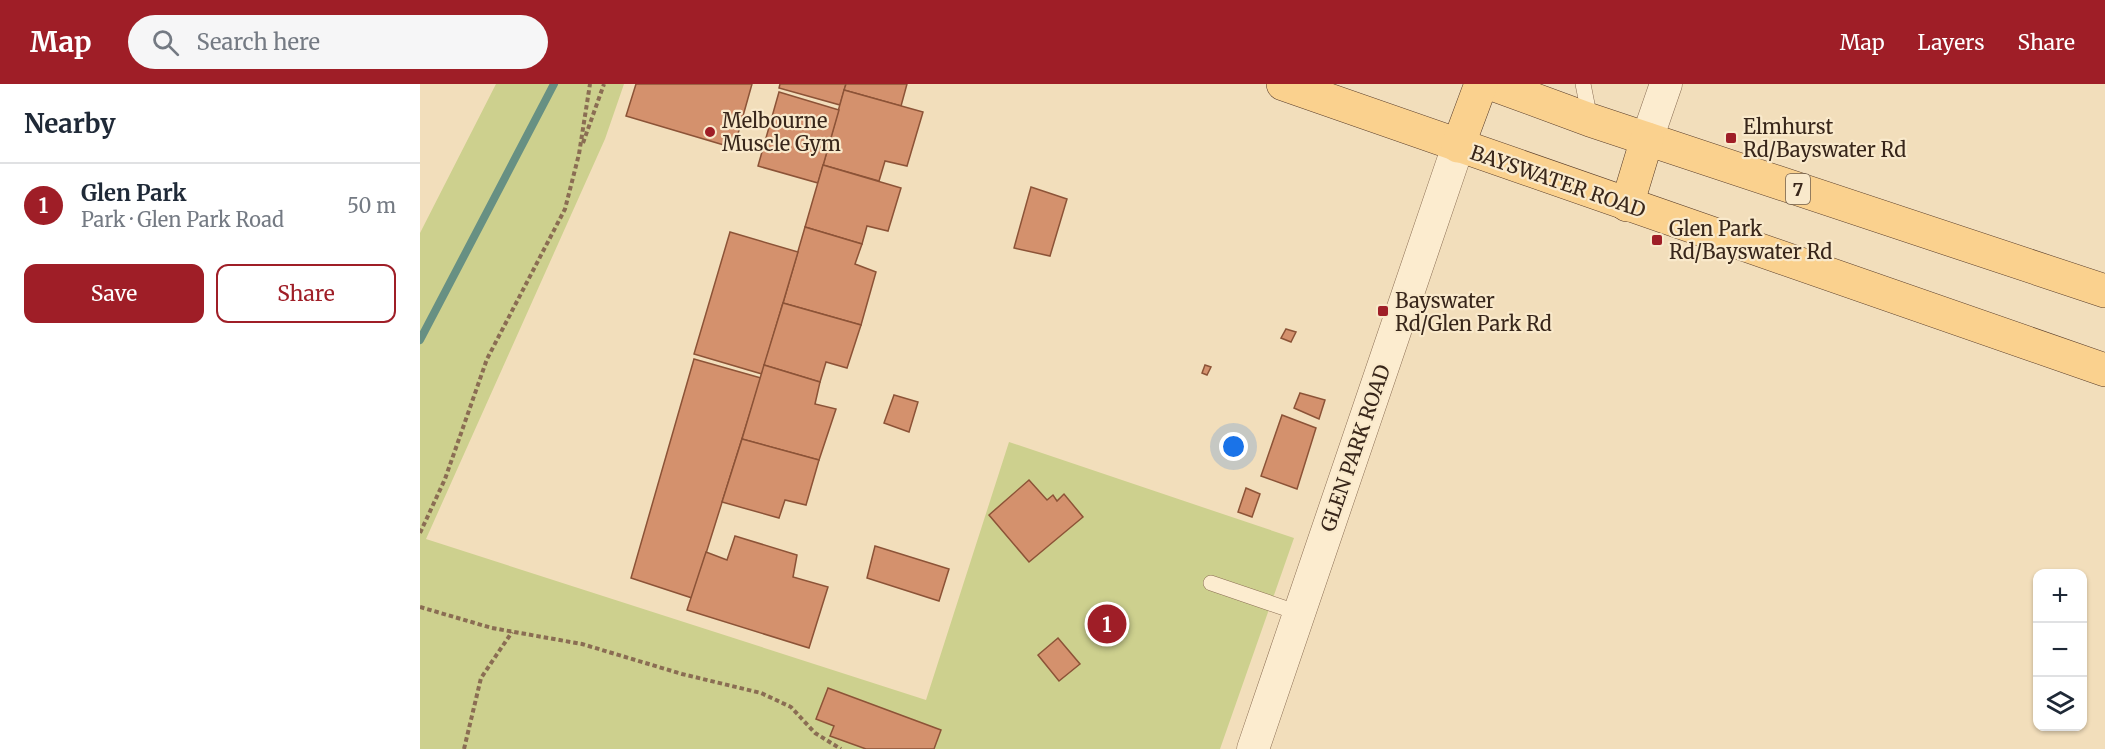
<!DOCTYPE html>
<meta charset="utf-8">
<style>
:root{--surface:#fff;--page:#f6f6f7;--text:#1f2937;--muted:#747a83;--line:#e0e1e3;--accent:#9f1e27}
body{margin:0;font-family:Merriweather,serif;background:var(--page);color:var(--text)}
.controls{position:absolute;right:18px;bottom:18px;display:grid;overflow:hidden;border-radius:12px;box-shadow:0 2px 4px #0004}
.controls button{width:54px;height:54px;display:grid;place-items:center;padding:0;border:0;border-bottom:2px solid var(--line);background:var(--surface);color:var(--text);font:30px sans-serif}
.you{position:absolute;left:814px;top:363px;width:21px;height:21px;margin:-15px;border:4px solid #fff;border-radius:50%;background:#1a73e8;box-shadow:0 0 0 9px #1a73e833}
.badge{display:grid;place-items:center;width:39px;height:39px;border-radius:50%;background:var(--accent);color:#fff;font-size:20px;font-weight:700}
.pin{position:absolute;translate:-50% -50%;border:3px solid #fff;box-shadow:0 2px 6px #0006}
.list{margin:0;padding:0;list-style:none}
h2{display:flex;justify-content:space-between;align-items:center;height:78px;margin:0;padding:0 24px;font-size:26px}
h2 small{font-size:20px;font-weight:400;color:var(--muted)}
.list li{display:grid;grid-template-columns:39px 1fr auto;gap:18px;align-items:center;box-sizing:border-box;height:84px;padding:0 24px;border-top:2px solid var(--line)}
.list b{display:block;font-size:22px;white-space:nowrap}
.list p{margin:0;font-size:20px;white-space:nowrap;color:var(--muted)}
.list em{font-size:20px;font-style:normal;color:var(--muted)}
.actions{display:flex;gap:12px;padding:18px 24px}
.actions a{flex:1;padding:14px 0;border:2px solid var(--accent);border-radius:12px;text-align:center;font-size:21px;color:var(--accent)}
.actions .main{background:var(--accent);color:#fff}
.icon{flex:none;width:33px;height:33px;fill:none;stroke:currentColor;stroke-width:2;stroke-linecap:round;stroke-linejoin:round}
.map{position:relative;flex:none;width:1685px;height:665px;overflow:hidden}
header{display:flex;align-items:center;gap:36px;box-sizing:border-box;height:84px;padding:0 30px;background:var(--accent);color:#fff}
header strong{font-size:28px}
nav{display:flex;gap:33px;margin-inline-start:auto;font-size:21px}
.search{width:420px;height:54px;background:var(--page);display:flex;align-items:center;gap:15px;box-sizing:border-box;padding:0 21px;border-radius:33px;color:var(--muted);font-size:22px}
main{display:flex}
aside{flex:1;background:var(--surface)}
.map>svg:first-child{display:block}
.green{fill:#cdd08e}
.lines{fill:none;stroke-linecap:round;stroke-linejoin:round}
.stream{stroke:#679083;stroke-width:8}
.building{fill:#d4916d;stroke:#8c5337;stroke-width:1.5}
.lane-casing{stroke:#8a6d53;stroke-width:16}
.street-casing{stroke:#8a6d53;stroke-width:33}
.primary-casing{stroke:#573b29;stroke-width:34}
.path{stroke:#8a6d53;stroke-width:4;stroke-dasharray:4.5 3;stroke-linecap:butt}
.lane{stroke:#fceccf;stroke-width:15}
.street{stroke:#fceccf;stroke-width:32}
.primary{stroke:#fad18e;stroke-width:33}
.poi-dot{fill:#9f1e27;stroke:#f9e9cb;stroke-width:2}
.labels{text-anchor:middle;dominant-baseline:central;stroke-width:4.5;stroke-linejoin:round;paint-order:stroke}
.shield{fill:#f9e9cb;stroke:#72604f;stroke-width:1.5}
.shield-label{font-size:18px;font-weight:bold;fill:#38261a}
.poi-label{font-size:20px;fill:#38261a;stroke:#f9e9cb;text-anchor:start}
.street-label{font-size:20px;fill:#38261a;stroke:#f9e9cb}
</style>
<header>
<strong>Map</strong>
<div class="search"><svg class="icon" aria-label="search" viewBox="0 0 24 24"><circle cx="10" cy="10" r="6"/><path d="M15 15l6 6"/></svg>Search here</div>
<nav><a>Map</a><a>Layers</a><a>Share</a></nav>
</header>
<main>
<aside>
<h2>Nearby<small></small></h2>
<ul class="list">
<li><span class="badge">1</span><div><b>Glen Park</b><p>Park · Glen Park Road</p></div><em>50 m</em></li>
</ul>
<div class="actions"><a class="main">Save</a><a>Share</a></div>
</aside>
<div class="map">
<svg width="1685" height="665" viewBox="0 0 1685 665">
<rect width="100%" height="100%" fill="#f2debb"/>
<polygon class="green" points="76,0 204,0 185,55 6,455 506,616 589,358 874,454 800,665 0,665 0,149"/>
<g class="lines">
<polyline class="stream" points="0,256 134,0"/>
</g>
<g class="building">
<polygon points="216,0 332,0 314,64 206,32"/>
<polygon points="360,0 426,0 420,21 359,4"/>
<polygon points="426,0 487,0 481,22 424,6"/>
<polygon points="424,6 503,28 487,82 465,77 459,97 403,81"/>
<polygon points="359,8 419,26 398,99 338,82"/>
<polygon points="403,81 481,104 468,147 447,142 442,160 385,143"/>
<polygon points="611,103 647,115 630,172 594,164"/>
<polygon points="385,143 442,160 435,180 456,188 441,241 363,219"/>
<polygon points="310,148 378,168 342,290 274,270"/>
<polygon points="363,219 441,241 427,284 406,278 400,298 344,281"/>
<polygon points="866,245 876,248 871,258 861,254"/>
<polygon points="274,275 341,294 272,514 211,494"/>
<polygon points="344,281 400,298 395,320 416,325 399,376 322,355"/>
<polygon points="785,281 791,283 787,291 782,289"/>
<polygon points="880,309 905,316 899,335 874,324"/>
<polygon points="474,311 498,318 489,348 464,339"/>
<polygon points="862,331 896,344 877,405 841,392"/>
<polygon points="322,355 399,376 386,421 365,416 359,434 302,418"/>
<polygon points="609,396 627,416 633,411 637,417 644,410 663,433 609,478 569,431"/>
<polygon points="826,404 840,410 832,433 818,428"/>
<polygon points="315,452 377,471 373,493 408,503 389,564 267,526 286,468 307,476"/>
<polygon points="455,462 529,485 519,517 447,494"/>
<polygon points="638,554 660,580 639,597 618,571"/>
<polygon points="408,604 521,646 514,665 446,665 410,652 414,642 396,635"/>
</g>
<g class="lines">
<defs>
<g id="lane">
<polyline points="1163,0 1170,35"/>
<polyline points="791,499 879,529"/>
</g>
<g id="street">
<polyline points="1227,55 1246,0"/>
<polyline points="833,665 1038,62"/>
</g>
<g id="primary">
<polyline points="863,0 1685,286"/>
<polyline points="1072,0 1170,36 1685,207"/>
<polyline points="1038,62 1061,0"/>
<polyline points="1207,121 1227,55"/>
</g>
</defs>
<use href="#lane" class="lane-casing"/>
<use href="#street" class="street-casing"/>
<use href="#primary" class="primary-casing"/>
<g class="path">
<polyline points="163,59 184,0"/>
<polyline points="0,449 25,395 67,275 145,125 159,70 170,0"/>
<polyline points="0,523 72,544 162,560 262,590 341,609 371,623 395,649 421,665"/>
<polyline points="44,665 61,594 92,548"/>
</g>
<use href="#lane" class="lane"/>
<use href="#street" class="street"/>
<use href="#primary" class="primary"/>
</g>
<g class="poi-dot">
<circle cx="290" cy="48" r="6"/>
<rect x="1305" y="48" width="12" height="12" rx="3"/>
<rect x="1231" y="150" width="12" height="12" rx="3"/>
<rect x="957" y="221" width="12" height="12" rx="3"/>
</g>
<g class="labels">
<rect class="shield" x="1366" y="90" width="24" height="30" rx="4.5"/>
<g class="shield-label">
<text x="1378" y="105">7</text>
</g>
<g class="poi-label">
<text x="302" y="36">Melbourne<tspan x="302" dy="23">Muscle Gym</tspan></text>
<text x="1323" y="42">Elmhurst<tspan x="1323" dy="23">Rd/Bayswater Rd</tspan></text>
<text x="1249" y="144">Glen Park<tspan x="1249" dy="23">Rd/Bayswater Rd</tspan></text>
<text x="975" y="216">Bayswater<tspan x="975" dy="23">Rd/Glen Park Rd</tspan></text>
</g>
<g class="street-label">
<text transform="translate(1138 97) rotate(19)">BAYSWATER ROAD</text>
<text transform="translate(935 364) rotate(-71)">GLEN PARK ROAD</text>
</g>
</g>
</svg>
<div class="controls">
<button>+</button>
<button>−</button>
<button><svg class="icon" aria-label="layers" viewBox="0 0 24 24"><path d="M12 4l9 5-9 5-9-5zM3 14l9 5 9-5"/></svg></button>
</div>
<div class="you"></div>
<div class="pin badge" style="left:687px;top:540px">1</div>
</div>
</main>
